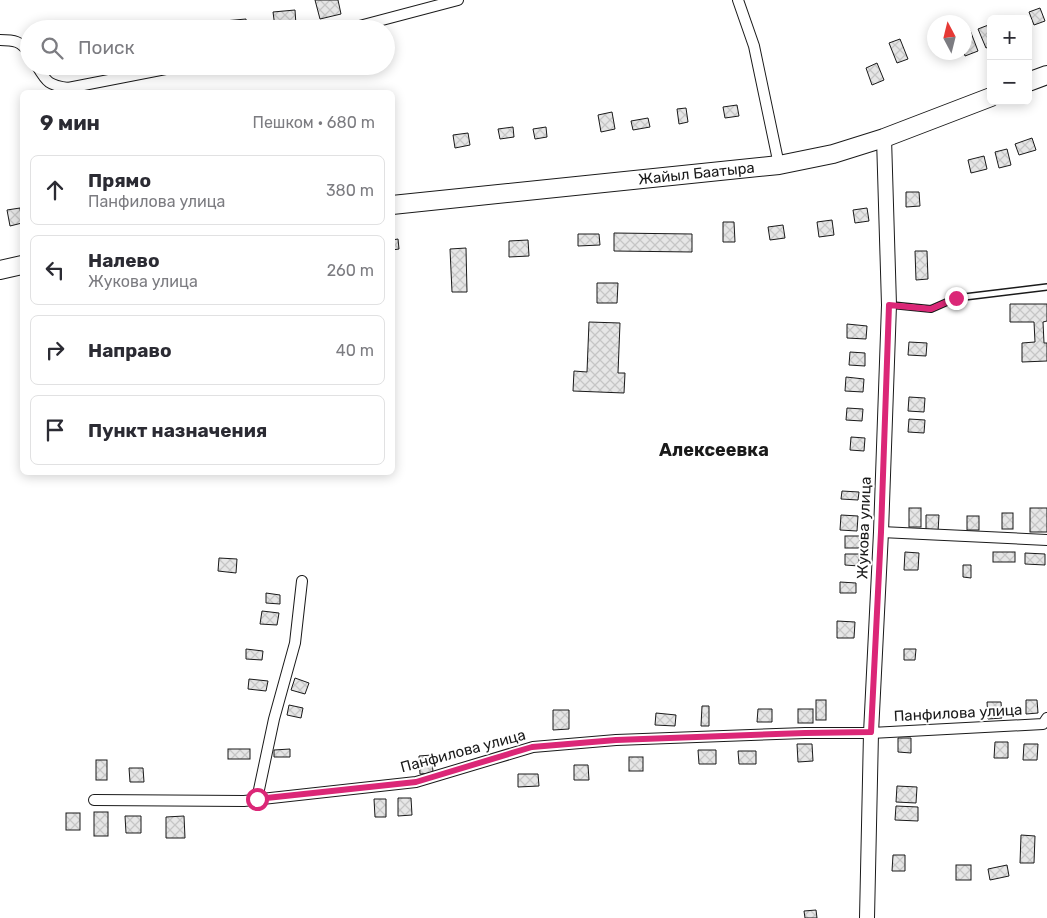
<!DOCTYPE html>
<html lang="ru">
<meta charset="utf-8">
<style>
:root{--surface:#fff;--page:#f7f7f7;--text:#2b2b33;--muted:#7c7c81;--line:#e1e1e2}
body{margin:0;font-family:Rubik,sans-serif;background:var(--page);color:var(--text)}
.controls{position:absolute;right:15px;top:15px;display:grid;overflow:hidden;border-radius:8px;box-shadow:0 2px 12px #0003}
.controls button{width:45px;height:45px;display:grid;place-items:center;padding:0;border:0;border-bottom:1px solid var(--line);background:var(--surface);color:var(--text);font:25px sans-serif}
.compass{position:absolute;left:927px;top:15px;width:45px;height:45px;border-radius:50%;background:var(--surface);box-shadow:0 2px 12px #0003;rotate:353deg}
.stop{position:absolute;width:15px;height:15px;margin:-11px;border:4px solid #db2777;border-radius:50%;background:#fff}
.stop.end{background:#db2777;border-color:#fff;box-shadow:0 1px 5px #0008}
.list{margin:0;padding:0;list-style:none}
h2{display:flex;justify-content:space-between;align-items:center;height:65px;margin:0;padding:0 20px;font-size:21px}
h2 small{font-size:16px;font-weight:400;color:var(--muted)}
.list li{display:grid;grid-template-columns:32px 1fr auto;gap:15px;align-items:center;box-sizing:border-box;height:70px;margin:0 10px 10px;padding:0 10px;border:1px solid var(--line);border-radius:8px}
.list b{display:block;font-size:19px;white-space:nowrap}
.list p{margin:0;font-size:16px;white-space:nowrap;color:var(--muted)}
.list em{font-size:16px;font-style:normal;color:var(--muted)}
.icon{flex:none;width:28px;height:28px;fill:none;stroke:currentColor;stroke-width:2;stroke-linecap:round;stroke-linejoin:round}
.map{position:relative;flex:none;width:1047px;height:918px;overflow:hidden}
.search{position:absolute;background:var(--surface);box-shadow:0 2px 12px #0003;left:20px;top:20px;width:375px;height:55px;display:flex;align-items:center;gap:12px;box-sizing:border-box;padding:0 18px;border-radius:28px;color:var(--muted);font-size:19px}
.panel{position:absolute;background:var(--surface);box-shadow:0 2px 12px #0003;left:20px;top:90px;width:375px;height:385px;border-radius:8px}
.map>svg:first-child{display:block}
.building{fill:url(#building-cross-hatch);stroke:#1a1a1a}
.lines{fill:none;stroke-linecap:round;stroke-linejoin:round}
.lane-casing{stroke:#1a1a1a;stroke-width:8}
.street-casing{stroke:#1a1a1a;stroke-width:12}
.secondary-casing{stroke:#1a1a1a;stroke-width:16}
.highway-casing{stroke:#1a1a1a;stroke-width:20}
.lane{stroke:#fff;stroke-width:5}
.street{stroke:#fff;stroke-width:10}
.secondary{stroke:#fff;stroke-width:14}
.highway{stroke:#fff;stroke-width:18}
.route{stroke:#db2777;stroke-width:6}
.labels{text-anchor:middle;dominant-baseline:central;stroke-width:4;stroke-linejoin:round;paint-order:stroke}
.street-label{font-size:15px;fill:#1a1a1a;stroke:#fff}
.quarter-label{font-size:18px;font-weight:bold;fill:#1a1a1a;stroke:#fff}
</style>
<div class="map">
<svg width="1047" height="918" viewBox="0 0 1047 918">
<defs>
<pattern id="building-cross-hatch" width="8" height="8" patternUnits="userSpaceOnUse" patternTransform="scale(1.25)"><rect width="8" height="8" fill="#e6e6e6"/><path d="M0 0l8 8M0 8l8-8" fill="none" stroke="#c5c5c5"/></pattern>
</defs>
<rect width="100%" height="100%" fill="#fff"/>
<g class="building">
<polygon points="315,0 338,0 341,14 320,19"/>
<polygon points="1040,8 1045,21 1034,25 1029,12"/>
<polygon points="295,10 296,25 275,27 273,12"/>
<polygon points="246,19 247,29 224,29 224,21"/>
<polygon points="991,24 991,46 986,48 978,29"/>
<polygon points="970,30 978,51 965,56 964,52 964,32"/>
<polygon points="900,39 908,59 897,63 889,43"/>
<polygon points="877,63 884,80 872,85 866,68"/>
<polygon points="65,66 87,66 87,68 66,71"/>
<polygon points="737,105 739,116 725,118 723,107"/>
<polygon points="686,108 688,122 679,124 677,109"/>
<polygon points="612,112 615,129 601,132 598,115"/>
<polygon points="648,118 650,127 633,130 631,121"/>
<polygon points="513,127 514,137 500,139 498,129"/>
<polygon points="546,127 547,137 535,139 533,129"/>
<polygon points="468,133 470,145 455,148 453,135"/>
<polygon points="1032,138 1036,150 1019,155 1015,144"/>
<polygon points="1007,149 1011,165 999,168 995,152"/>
<polygon points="984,156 987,169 971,173 968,160"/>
<polygon points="906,192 919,192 920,206 906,207"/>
<polygon points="20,208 22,223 10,226 7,210"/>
<polygon points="867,208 869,221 855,223 853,210"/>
<polygon points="832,220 834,235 819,237 817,222"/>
<polygon points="723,222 734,222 735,242 723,242"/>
<polygon points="783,225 785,238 770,240 768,227"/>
<polygon points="614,233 692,234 692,252 614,251"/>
<polygon points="578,234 599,234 600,245 578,246"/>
<polygon points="398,239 399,249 392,250 392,240"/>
<polygon points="528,240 529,256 509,257 509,241"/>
<polygon points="466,248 467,292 452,292 450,249"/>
<polygon points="915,251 927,251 928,279 916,280"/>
<polygon points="597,283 618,283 617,303 597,303"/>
<polygon points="1010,304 1047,304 1047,321 1043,322 1044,343 1047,343 1047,361 1022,362 1022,343 1035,342 1034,322 1010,322"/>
<polygon points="589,322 620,323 618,373 625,373 624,393 573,391 574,371 587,372"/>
<polygon points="847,324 867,326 866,339 847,338"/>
<polygon points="909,342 927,343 926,356 908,355"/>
<polygon points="850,352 865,353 865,366 849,365"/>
<polygon points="846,377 864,379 863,392 845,391"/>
<polygon points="909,397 925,398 924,412 908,411"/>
<polygon points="847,408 863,409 862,421 846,420"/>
<polygon points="909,419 925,420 924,433 908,432"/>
<polygon points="851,437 865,438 864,451 850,450"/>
<polygon points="842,491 859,492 858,500 841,499"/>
<rect x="909" y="508" width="12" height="19"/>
<rect x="1030" y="508" width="17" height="24"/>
<rect x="1002" y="513" width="11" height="16"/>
<polygon points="841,515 858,516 857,531 840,530"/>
<polygon points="926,515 939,515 938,532 926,532"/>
<rect x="967" y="516" width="12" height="14"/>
<rect x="845" y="536" width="15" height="12"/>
<polygon points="905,552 919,553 918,570 904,570"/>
<rect x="993" y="552" width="22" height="10"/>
<polygon points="1025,553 1045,554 1045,565 1025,564"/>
<polygon points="845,554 859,554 859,566 845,565"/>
<polygon points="219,558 237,559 236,573 218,571"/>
<polygon points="963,565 971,565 971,578 963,577"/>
<polygon points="840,582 856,583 856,593 840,593"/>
<polygon points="266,593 280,595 280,604 266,603"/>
<polygon points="262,611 279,613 277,625 260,624"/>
<polygon points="837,621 855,622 854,638 837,638"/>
<polygon points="246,649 263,651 262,660 246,659"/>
<polygon points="904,649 916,649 915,660 904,660"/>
<polygon points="295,678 309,683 305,694 291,690"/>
<polygon points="249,679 268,681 266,691 248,689"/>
<rect x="816" y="700" width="10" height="20"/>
<polygon points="1026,700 1037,700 1038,713 1026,714"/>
<polygon points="987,702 1001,702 1002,718 988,719"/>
<polygon points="289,705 303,708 301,718 287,715"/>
<polygon points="702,706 709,706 709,726 701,726"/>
<polygon points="758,709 772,709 772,722 757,722"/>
<rect x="798" y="709" width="15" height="14"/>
<polygon points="553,710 569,710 569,729 553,730"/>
<polygon points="656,713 676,715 675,726 655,725"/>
<polygon points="898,738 911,738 911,753 898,752"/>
<polygon points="995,742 1008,742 1008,758 994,758"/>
<polygon points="797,744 812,744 813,761 798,762"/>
<polygon points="1024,744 1038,744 1037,760 1023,760"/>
<rect x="228" y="749" width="22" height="10"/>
<polygon points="290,749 290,757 274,757 274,750"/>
<polygon points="698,750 716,750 716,764 699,764"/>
<polygon points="738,751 756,751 756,764 739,764"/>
<polygon points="432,755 433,773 420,774 419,756"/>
<rect x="629" y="757" width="14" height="14"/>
<rect x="96" y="760" width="11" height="20"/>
<polygon points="574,765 588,765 589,780 574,780"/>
<polygon points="129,768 143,768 144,782 130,782"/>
<polygon points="518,774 538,774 539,786 518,787"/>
<polygon points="897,786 917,787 916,803 896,802"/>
<polygon points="398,798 411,798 412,815 398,816"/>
<polygon points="374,799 386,799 386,817 375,817"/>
<polygon points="896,806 918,807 918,821 895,820"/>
<rect x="94" y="812" width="14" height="24"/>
<rect x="66" y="813" width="14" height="17"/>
<polygon points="125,816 141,816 141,833 126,833"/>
<polygon points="184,816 185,838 166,838 166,817"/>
<polygon points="1021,835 1035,836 1034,863 1020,863"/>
<polygon points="893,855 905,855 905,871 892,871"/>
<rect x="956" y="865" width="15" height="15"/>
<polygon points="1007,865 1009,876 990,880 988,869"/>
<polygon points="816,910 817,918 805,918 804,911"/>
</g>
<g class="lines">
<defs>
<polyline id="lane" points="891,305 931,309 956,298 1047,287"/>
<g id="street">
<polyline points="738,0 754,46 779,165"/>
<polyline points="348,29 458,0"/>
<path d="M0 40C14 40 21 41 29 53"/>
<path d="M37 66C47 83 49 85 68 88L181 66"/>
<polyline points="881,532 1047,540"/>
<polyline points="257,799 274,719 295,643 302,581"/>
<polyline points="94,800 244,801 416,782 533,747 616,740 805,733 871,733 1043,724 1047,718"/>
</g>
<polyline id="secondary" points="867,918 871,733 881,532 889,305 884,138"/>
<g id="highway">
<polyline points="1028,82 1047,75"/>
<path id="s1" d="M392 205 779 165 833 154 884 138 991 97"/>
<polyline points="0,270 22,265"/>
</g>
</defs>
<use href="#lane" class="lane-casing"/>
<use href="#street" class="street-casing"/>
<use href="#secondary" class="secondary-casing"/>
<use href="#highway" class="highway-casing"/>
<use href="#lane" class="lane"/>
<use href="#street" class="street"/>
<use href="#secondary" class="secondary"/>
<use href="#highway" class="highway"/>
</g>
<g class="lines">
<polyline class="route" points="257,799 416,782 532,747 616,740 805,733 871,732 881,532 889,305 931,309 956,298"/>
</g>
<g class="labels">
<g class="street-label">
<text stroke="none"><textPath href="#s1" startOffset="306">Жайыл Баатыра</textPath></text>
<text transform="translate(864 528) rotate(-88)">Жукова улица</text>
<text transform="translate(958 713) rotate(-3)">Панфилова улица</text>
<text transform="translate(463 751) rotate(-15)">Панфилова улица</text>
</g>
<g class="quarter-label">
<text x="714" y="450">Алексеевка</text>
</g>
</g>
</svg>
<div class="controls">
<button>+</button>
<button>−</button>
</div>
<svg class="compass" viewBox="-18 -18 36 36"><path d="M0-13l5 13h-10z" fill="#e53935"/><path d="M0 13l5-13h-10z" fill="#7c7c81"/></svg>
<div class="stop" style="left:257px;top:799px"></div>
<div class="stop end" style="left:956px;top:298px"></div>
<div class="search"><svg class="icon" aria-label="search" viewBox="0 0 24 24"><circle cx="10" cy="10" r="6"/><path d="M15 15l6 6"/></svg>Поиск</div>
<section class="panel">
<h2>9 мин<small>Пешком · 680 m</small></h2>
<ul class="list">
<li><svg class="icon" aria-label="ahead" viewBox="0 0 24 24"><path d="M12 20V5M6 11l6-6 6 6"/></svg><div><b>Прямо</b><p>Панфилова улица</p></div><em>380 m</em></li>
<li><svg class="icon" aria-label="left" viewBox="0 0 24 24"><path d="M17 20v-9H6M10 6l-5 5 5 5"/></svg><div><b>Налево</b><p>Жукова улица</p></div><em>260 m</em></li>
<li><svg class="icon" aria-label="right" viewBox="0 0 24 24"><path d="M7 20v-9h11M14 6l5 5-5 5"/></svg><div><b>Направо</b></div><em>40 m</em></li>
<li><svg class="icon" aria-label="arrive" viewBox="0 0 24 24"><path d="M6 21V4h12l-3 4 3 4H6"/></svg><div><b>Пункт назначения</b></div></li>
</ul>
</section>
</div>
